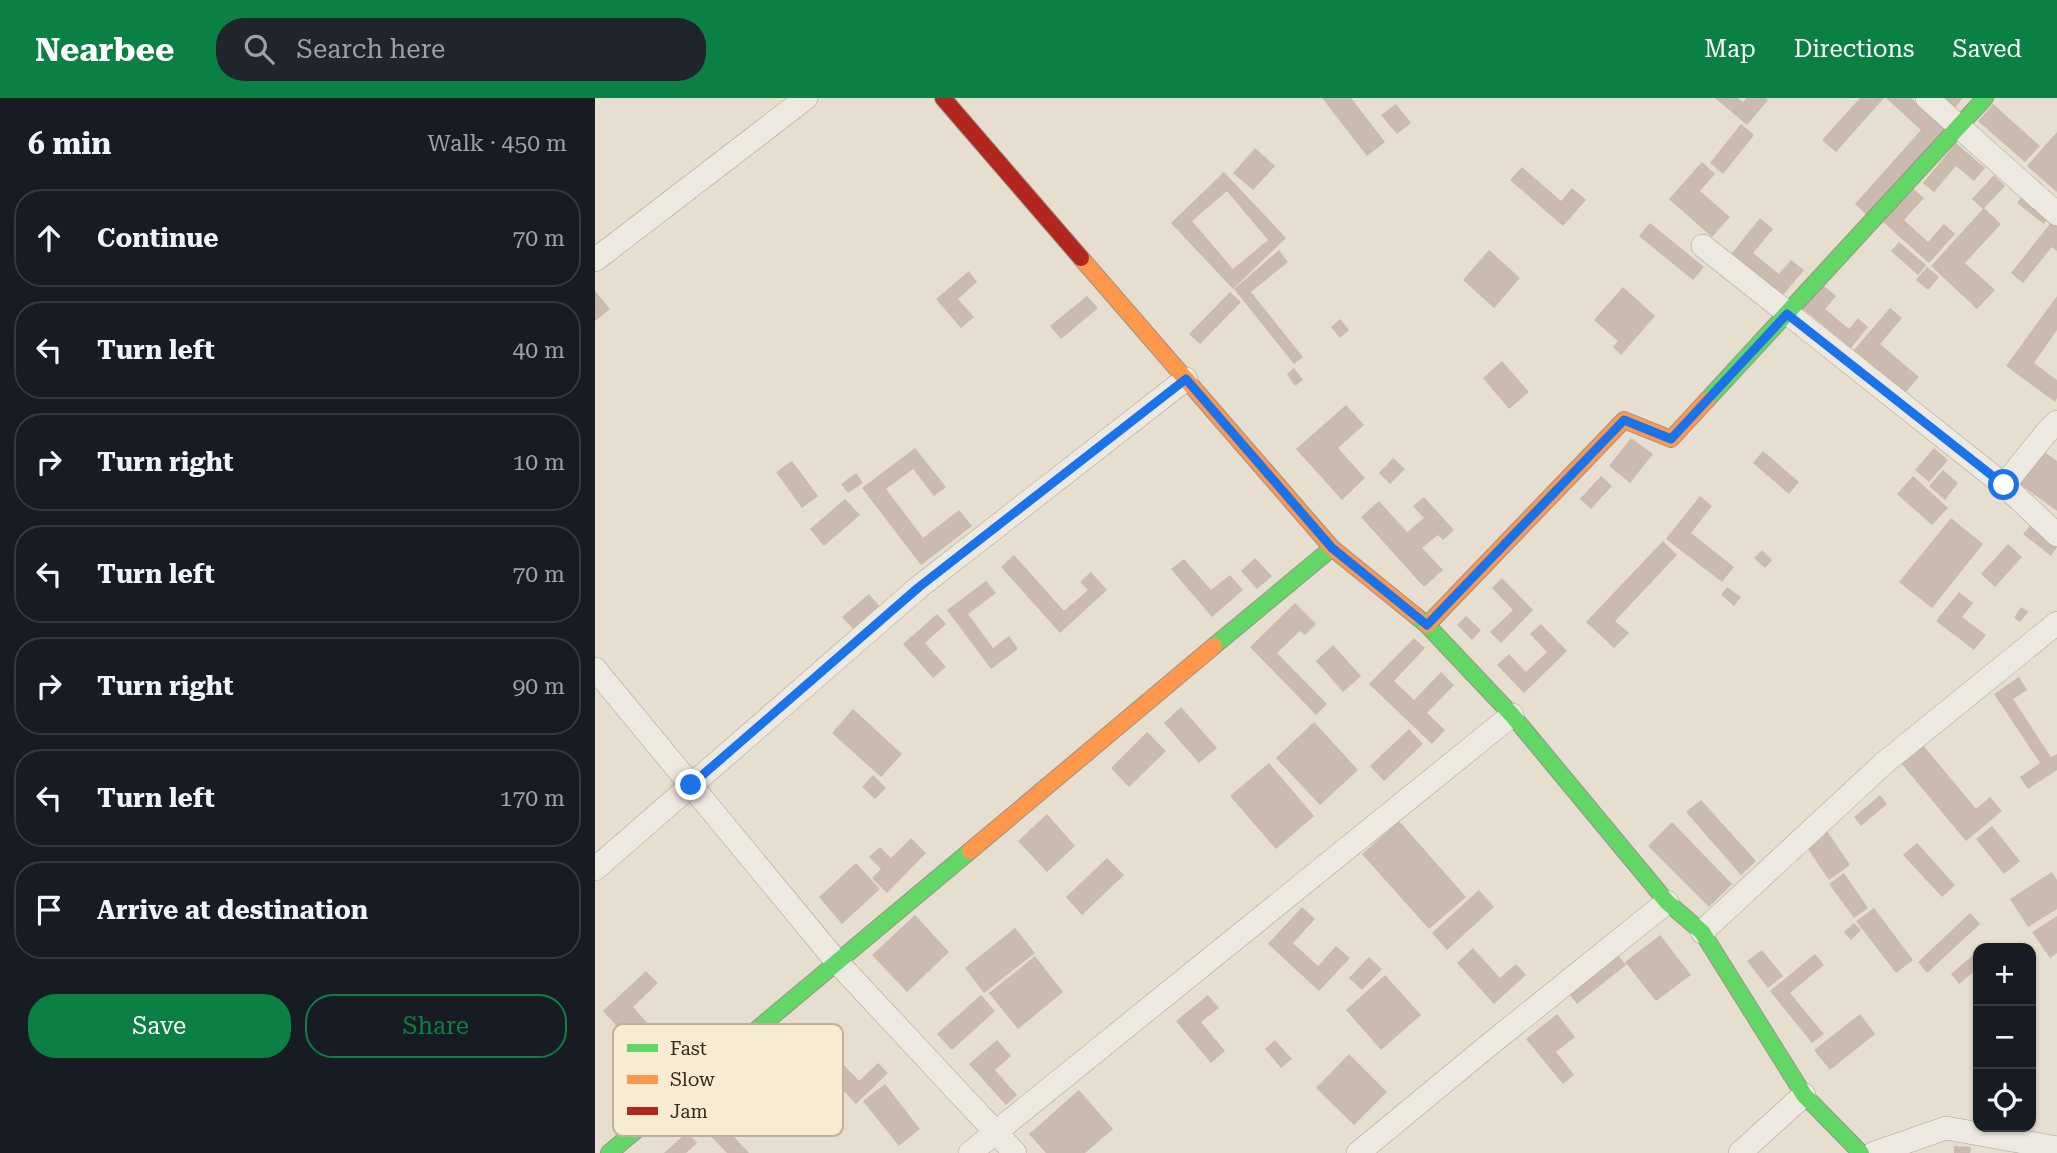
<!DOCTYPE html>
<meta charset="utf-8">
<style>
:root{--surface:#171b24;--page:#20242c;--text:#f1f3f6;--muted:#9ea1a6;--line:#363941;--accent:#0b8043}
body{margin:0;font-family:"Roboto Serif",serif;background:var(--page);color:var(--text)}
.controls{position:absolute;right:21px;bottom:21px;display:grid;overflow:hidden;border-radius:14px;box-shadow:0 2px 5px #0004}
.controls button{width:63px;height:63px;display:grid;place-items:center;padding:0;border:0;border-bottom:2px solid var(--line);background:var(--surface);color:var(--text);font:35px sans-serif}
.stop{position:absolute;width:21px;height:21px;margin:-16px;border:5px solid #1a73e8;border-radius:50%;background:#fff}
.stop.end{background:#1a73e8;border-color:#fff;box-shadow:0 2px 7px #0008}
.list{margin:0;padding:0;list-style:none}
h2{display:flex;justify-content:space-between;align-items:center;height:91px;margin:0;padding:0 28px;font-size:30px}
h2 small{font-size:23px;font-weight:400;color:var(--muted)}
.list li{display:grid;grid-template-columns:46px 1fr auto;gap:21px;align-items:center;box-sizing:border-box;height:98px;margin:0 14px 14px;padding:0 14px;border:2px solid var(--line);border-radius:28px}
.list b{display:block;font-size:26px;white-space:nowrap}
.list em{font-size:23px;font-style:normal;color:var(--muted)}
.actions{display:flex;gap:14px;padding:21px 28px}
.actions a{flex:1;padding:16px 0;border:2px solid var(--accent);border-radius:28px;text-align:center;font-size:24px;color:var(--accent)}
.actions .main{background:var(--accent);color:#fff}
.icon{flex:none;width:38px;height:38px;fill:none;stroke:currentColor;stroke-width:2;stroke-linecap:round;stroke-linejoin:round}
.map{position:relative;flex:none;width:1462px;height:1055px;overflow:hidden}
header{display:flex;align-items:center;gap:42px;box-sizing:border-box;height:98px;padding:0 35px;background:var(--accent);color:#fff}
header strong{font-size:33px}
nav{display:flex;gap:38px;margin-inline-start:auto;font-size:24px}
.search{width:490px;height:63px;background:var(--page);display:flex;align-items:center;gap:18px;box-sizing:border-box;padding:0 24px;border-radius:28px;color:var(--muted);font-size:26px}
main{display:flex}
aside{flex:1;background:var(--surface)}
.map>svg:first-child{display:block}
.building{fill:#cabbae;fill-rule:evenodd}
.lines{fill:none;stroke-linecap:round;stroke-linejoin:round}
.street-casing{stroke:#aca396;stroke-width:24}
.fast-casing{stroke:#9b9286;stroke-width:18}
.slow-casing{stroke:#9b9286;stroke-width:18}
.jam-casing{stroke:#9b9286;stroke-width:18}
.street{stroke:#eee9e0;stroke-width:23}
.fast{stroke:#63d668;stroke-width:16}
.slow{stroke:#ff974d;stroke-width:16}
.jam{stroke:#b3261e;stroke-width:16}
.route{stroke:#1a73e8;stroke-width:9}
.key{fill:#f8ebd3;stroke:#c0b19c;stroke-width:2}
.key-label{font-size:19px;fill:#3c2a1d}
</style>
<header>
<strong>Nearbee</strong>
<div class="search"><svg class="icon" aria-label="search" viewBox="0 0 24 24"><circle cx="10" cy="10" r="6"/><path d="M15 15l6 6"/></svg>Search here</div>
<nav><a>Map</a><a>Directions</a><a>Saved</a></nav>
</header>
<main>
<aside>
<h2>6 min<small>Walk · 450 m</small></h2>
<ul class="list">
<li><svg class="icon" aria-label="ahead" viewBox="0 0 24 24"><path d="M12 20V5M6 11l6-6 6 6"/></svg><div><b>Continue</b></div><em>70 m</em></li>
<li><svg class="icon" aria-label="left" viewBox="0 0 24 24"><path d="M17 20v-9H6M10 6l-5 5 5 5"/></svg><div><b>Turn left</b></div><em>40 m</em></li>
<li><svg class="icon" aria-label="right" viewBox="0 0 24 24"><path d="M7 20v-9h11M14 6l5 5-5 5"/></svg><div><b>Turn right</b></div><em>10 m</em></li>
<li><svg class="icon" aria-label="left" viewBox="0 0 24 24"><path d="M17 20v-9H6M10 6l-5 5 5 5"/></svg><div><b>Turn left</b></div><em>70 m</em></li>
<li><svg class="icon" aria-label="right" viewBox="0 0 24 24"><path d="M7 20v-9h11M14 6l5 5-5 5"/></svg><div><b>Turn right</b></div><em>90 m</em></li>
<li><svg class="icon" aria-label="left" viewBox="0 0 24 24"><path d="M17 20v-9H6M10 6l-5 5 5 5"/></svg><div><b>Turn left</b></div><em>170 m</em></li>
<li><svg class="icon" aria-label="arrive" viewBox="0 0 24 24"><path d="M6 21V4h12l-3 4 3 4H6"/></svg><div><b>Arrive at destination</b></div></li>
</ul>
<div class="actions"><a class="main">Save</a><a>Share</a></div>
</aside>
<div class="map">
<svg width="1462" height="1055" viewBox="0 0 1462 1055">
<rect width="100%" height="100%" fill="#e6dece"/>
<g class="building">
<polygon points="727,0 756,0 790,44 772,58"/>
<polygon points="1120,0 1143,0 1148,4 1152,0 1170,0 1173,2 1152,27"/>
<polygon points="1265,0 1289,0 1241,54 1227,42"/>
<polygon points="1291,0 1316,0 1350,31 1273,118 1260,106 1326,32"/>
<polygon points="1349,0 1368,0 1360,10"/>
<polygon points="801,6 816,25 802,36 786,17"/>
<polygon points="1398,6 1445,48 1430,64 1383,23"/>
<polygon points="1146,26 1159,37 1128,76 1115,65"/>
<polygon points="1462,34 1462,94 1432,68"/>
<polygon points="1361,45 1390,70 1379,83 1361,68 1339,94 1328,85"/>
<polygon points="660,50 680,68 658,92 638,75"/>
<polygon points="1107,64 1120,76 1105,93 1135,119 1117,139 1074,101"/>
<polygon points="927,69 966,103 977,90 991,102 968,128 915,82"/>
<path d="M629 74 691 140 638 191 576 125ZM632 93 673 142 638 171 597 123Z"/>
<polygon points="1399,77 1410,88 1389,110 1406,126 1370,165 1400,192 1382,211 1336,168 1388,111 1377,101"/>
<polygon points="1317,90 1329,100 1309,122 1333,144 1349,126 1360,136 1334,165 1287,123"/>
<polygon points="1431,93 1458,115 1449,126 1422,105"/>
<polygon points="1165,120 1178,131 1158,155 1184,176 1196,162 1209,172 1184,202 1133,160"/>
<polygon points="1458,122 1462,126 1462,153 1457,149 1428,185 1416,175"/>
<polygon points="1055,125 1109,169 1098,182 1044,138"/>
<polygon points="1304,144 1331,167 1323,177 1296,153"/>
<polygon points="684,152 693,164 656,194 708,259 699,266 639,191"/>
<polygon points="894,152 925,180 899,210 868,182"/>
<polygon points="1332,169 1344,179 1333,192 1321,182"/>
<polygon points="374,173 382,184 363,201 379,219 366,230 341,201"/>
<polygon points="1228,187 1241,198 1230,211 1254,231 1263,220 1273,229 1256,250 1208,211"/>
<polygon points="1028,189 1060,218 1026,257 1018,249 1023,243 999,222"/>
<polygon points="0,193 15,211 0,223"/>
<polygon points="635,194 646,204 605,246 594,236"/>
<polygon points="492,198 503,210 466,241 455,228"/>
<polygon points="1462,198 1462,232 1439,265 1462,282 1462,300 1460,304 1411,268"/>
<polygon points="1295,210 1307,220 1285,246 1324,279 1310,295 1259,252"/>
<polygon points="745,221 754,232 745,240 736,229"/>
<polygon points="907,263 934,294 914,311 888,280"/>
<polygon points="699,270 708,282 700,288 692,276"/>
<polygon points="751,307 769,327 743,350 770,380 747,402 701,351"/>
<polygon points="1036,340 1058,356 1035,385 1014,368"/>
<polygon points="320,350 351,389 339,398 318,371 291,391 328,440 364,412 377,428 326,467 267,390"/>
<polygon points="1339,350 1353,362 1334,384 1320,372"/>
<polygon points="1445,351 1462,363 1462,413 1421,383"/>
<polygon points="1168,353 1204,384 1194,396 1158,365"/>
<polygon points="798,360 810,371 795,386 784,375"/>
<polygon points="197,363 223,398 207,410 181,374"/>
<polygon points="1348,372 1363,385 1350,402 1334,388"/>
<polygon points="261,375 268,385 253,395 246,386"/>
<polygon points="1006,378 1017,388 996,411 985,401"/>
<polygon points="1318,378 1353,410 1337,427 1302,396"/>
<polygon points="1105,398 1117,408 1096,435 1139,469 1127,484 1071,441"/>
<polygon points="829,399 859,432 848,442 843,437 827,450 848,472 829,489 766,419 784,403 812,434 829,420 818,408"/>
<polygon points="250,401 265,417 229,448 215,431"/>
<polygon points="1356,420 1388,446 1337,510 1304,484"/>
<polygon points="1435,428 1462,449 1456,458 1428,436"/>
<polygon points="1068,443 1082,457 1020,523 1034,535 1019,550 991,524"/>
<polygon points="1413,446 1427,459 1400,489 1386,476"/>
<polygon points="1167,452 1177,462 1170,470 1159,460"/>
<polygon points="419,457 469,513 493,492 485,484 496,474 512,492 465,535 406,469"/>
<polygon points="660,460 677,478 662,491 646,473"/>
<polygon points="589,461 616,492 635,477 648,492 617,519 576,471"/>
<polygon points="907,480 938,512 906,545 895,534 918,512 897,490"/>
<polygon points="391,483 401,495 373,516 398,550 414,538 423,551 396,571 352,512"/>
<polygon points="1132,489 1146,499 1139,508 1126,497"/>
<polygon points="1364,494 1378,505 1367,519 1391,537 1379,552 1341,523"/>
<polygon points="274,496 286,510 259,532 247,519"/>
<polygon points="700,505 721,526 710,537 705,533 682,555 732,606 721,617 655,549"/>
<polygon points="1426,509 1433,514 1425,524 1419,520"/>
<polygon points="342,516 351,526 330,545 351,569 338,580 308,546"/>
<polygon points="871,518 886,532 877,542 862,527"/>
<polygon points="946,526 972,553 929,595 902,567 914,556 931,574 952,554 935,536"/>
<polygon points="819,540 830,550 799,583 819,602 846,574 859,587 832,615 850,632 837,646 774,586"/>
<polygon points="738,547 766,578 748,594 721,563"/>
<polygon points="1424,579 1432,592 1418,601 1456,659 1462,656 1462,672 1433,691 1425,679 1445,665 1399,596"/>
<polygon points="586,609 622,650 604,665 569,625"/>
<polygon points="258,611 307,656 286,679 237,635"/>
<polygon points="719,624 763,672 725,707 681,660"/>
<polygon points="814,631 828,646 789,683 775,668"/>
<polygon points="552,634 571,653 534,689 516,670"/>
<polygon points="1328,647 1381,711 1395,699 1407,713 1371,743 1306,665"/>
<polygon points="674,665 719,718 681,751 635,698"/>
<polygon points="278,677 291,690 280,701 267,689"/>
<polygon points="1285,697 1292,706 1266,728 1259,719"/>
<polygon points="1106,702 1161,763 1146,777 1091,714"/>
<polygon points="452,716 480,748 452,774 423,743"/>
<polygon points="804,723 871,799 834,831 767,756"/>
<polygon points="1077,724 1137,786 1114,809 1053,748"/>
<polygon points="1397,728 1425,763 1409,776 1381,741"/>
<polygon points="1232,733 1255,767 1234,782 1211,748"/>
<polygon points="316,740 331,755 292,795 277,780 286,771 274,759 285,749 296,760"/>
<polygon points="1322,745 1360,787 1347,799 1308,757"/>
<polygon points="512,760 529,777 487,817 471,799"/>
<polygon points="261,765 285,791 247,826 224,799"/>
<polygon points="1457,774 1462,782 1462,811 1433,829 1415,801"/>
<polygon points="1249,775 1273,810 1259,820 1234,786"/>
<polygon points="884,792 899,809 852,852 837,835"/>
<polygon points="707,809 720,821 698,845 723,868 741,848 755,860 724,893 673,846"/>
<polygon points="1279,810 1318,862 1301,875 1261,823"/>
<polygon points="1375,815 1385,826 1332,875 1323,864"/>
<polygon points="320,817 354,854 312,894 277,857"/>
<polygon points="1462,818 1462,855 1455,860 1437,834"/>
<polygon points="1259,825 1266,832 1256,842 1249,834"/>
<polygon points="420,830 440,855 389,895 370,870"/>
<polygon points="1065,837 1096,877 1061,903 1030,864"/>
<polygon points="878,850 905,880 921,866 931,877 899,906 862,865"/>
<polygon points="1019,852 1031,867 982,906 970,891"/>
<polygon points="1167,852 1188,878 1173,890 1152,863"/>
<polygon points="1383,853 1383,870 1364,886 1356,876"/>
<polygon points="1220,856 1229,867 1195,895 1229,936 1217,945 1175,893"/>
<polygon points="440,858 468,894 423,931 394,895"/>
<polygon points="774,859 787,871 767,892 754,880"/>
<polygon points="51,873 63,885 38,909 55,928 37,945 8,913"/>
<polygon points="790,877 826,917 786,952 751,912"/>
<polygon points="386,897 400,913 357,952 342,936"/>
<polygon points="613,897 624,910 606,924 630,953 616,965 581,923"/>
<polygon points="962,916 980,939 961,954 979,977 968,986 931,941"/>
<polygon points="1265,916 1280,936 1235,972 1219,952"/>
<polygon points="211,927 264,983 283,965 293,975 261,1006 197,939"/>
<polygon points="402,942 416,958 400,972 422,997 411,1007 374,966"/>
<polygon points="680,942 697,961 686,970 670,951"/>
<polygon points="754,956 792,994 759,1027 721,990"/>
<polygon points="290,986 325,1031 304,1048 268,1003"/>
<polygon points="484,992 518,1031 490,1055 451,1055 434,1036"/>
<polygon points="127,1008 137,1019 128,1027 154,1055 132,1055 106,1028"/>
<polygon points="92,1034 102,1045 91,1055 69,1055"/>
<polygon points="1359,1048 1376,1049 1375,1055 1359,1055"/>
</g>
<g class="lines">
<defs>
<g id="street">
<polyline points="1332,0 1462,116"/>
<polyline points="1108,148 1409,387 1462,437"/>
<polyline points="0,162 211,0"/>
<polyline points="1409,387 1451,335 1462,324"/>
<polyline points="0,571 242,864 420,1055"/>
<polyline points="0,771 324,489 591,281"/>
<polyline points="1107,834 1288,666 1462,525"/>
<polyline points="375,1055 917,617"/>
<polyline points="763,1055 894,947 1072,804"/>
<polyline points="1145,1055 1209,997"/>
<polyline points="1279,1055 1351,1030 1462,1050"/>
</g>
<g id="fast">
<polyline points="1112,302 1390,0"/>
<polyline points="821,518 832,527 917,617 1072,804 1107,834 1209,997 1266,1055"/>
<polyline points="619,548 737,450"/>
<polyline points="14,1055 375,753"/>
</g>
<g id="slow">
<polyline points="486,160 737,450 821,518"/>
<polyline points="832,527 1029,322 1076,341 1112,302"/>
<polyline points="375,753 619,548"/>
</g>
<polyline id="jam" points="348,0 486,160"/>
</defs>
<use href="#street" class="street-casing"/>
<use href="#fast" class="fast-casing"/>
<use href="#slow" class="slow-casing"/>
<use href="#jam" class="jam-casing"/>
<use href="#street" class="street"/>
<use href="#fast" class="fast"/>
<use href="#slow" class="slow"/>
<use href="#jam" class="jam"/>
</g>
<g class="lines">
<polyline class="route" points="96,687 324,489 591,281 737,450 832,527 1029,322 1076,341 1192,216 1409,387"/>
</g>
<rect x="18" y="926" width="230" height="112" rx="10" class="key"/>
<rect x="32" y="946" width="31" height="8" fill="#63d668"/>
<rect x="32" y="977" width="31" height="9" fill="#ff974d"/>
<rect x="32" y="1009" width="31" height="8" fill="#b3261e"/>
<g class="key-label">
<text x="75" y="957">Fast</text>
<text x="75" y="988">Slow</text>
<text x="75" y="1020">Jam</text>
</g>
</svg>
<div class="controls">
<button>+</button>
<button>−</button>
<button><svg class="icon" aria-label="locate" viewBox="0 0 24 24"><circle cx="12" cy="12" r="6"/><path d="M12 2v4M12 18v4M2 12h4M18 12h4"/></svg></button>
</div>
<div class="stop" style="left:1409px;top:387px"></div>
<div class="stop end" style="left:96px;top:687px"></div>
</div>
</main>
